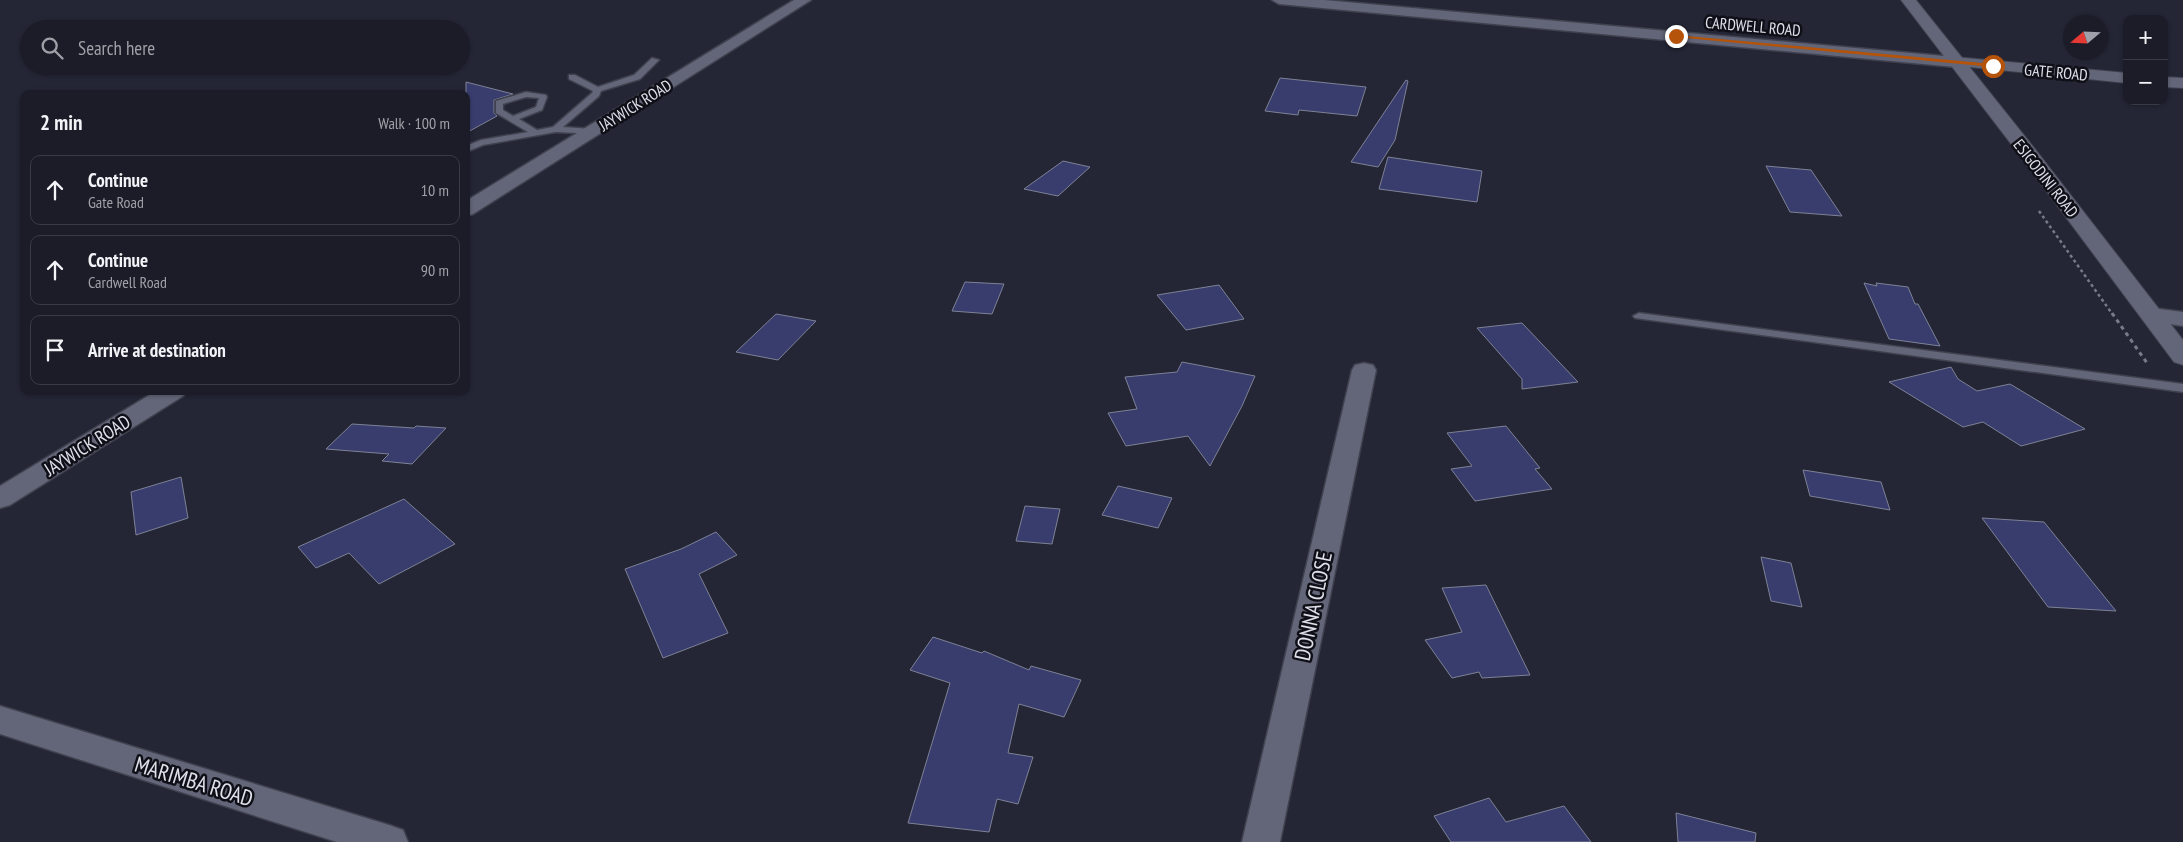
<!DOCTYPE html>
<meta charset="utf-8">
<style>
:root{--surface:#1b1c28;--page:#282934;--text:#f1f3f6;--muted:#a0a1a8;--line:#393a45}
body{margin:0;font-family:"PT Sans Narrow",sans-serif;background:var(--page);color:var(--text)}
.controls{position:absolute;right:15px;top:15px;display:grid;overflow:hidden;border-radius:10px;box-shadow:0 1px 4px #0004}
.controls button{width:45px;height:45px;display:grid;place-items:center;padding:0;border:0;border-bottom:1px solid var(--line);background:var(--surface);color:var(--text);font:25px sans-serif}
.compass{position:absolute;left:2063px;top:15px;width:45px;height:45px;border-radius:50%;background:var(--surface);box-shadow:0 1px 4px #0004;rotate:251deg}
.stop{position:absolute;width:15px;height:15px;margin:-11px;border:4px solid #b45309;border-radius:50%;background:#fff}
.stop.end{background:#b45309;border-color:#fff;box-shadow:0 1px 5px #0008}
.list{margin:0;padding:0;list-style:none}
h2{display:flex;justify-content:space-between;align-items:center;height:65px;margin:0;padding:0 20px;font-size:21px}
h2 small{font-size:16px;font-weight:400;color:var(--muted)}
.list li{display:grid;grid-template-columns:32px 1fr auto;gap:15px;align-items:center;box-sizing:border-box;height:70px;margin:0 10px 10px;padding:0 10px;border:1px solid var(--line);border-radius:10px}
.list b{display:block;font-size:19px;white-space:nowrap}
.list p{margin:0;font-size:16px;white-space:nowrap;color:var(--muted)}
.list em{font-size:16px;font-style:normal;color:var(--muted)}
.icon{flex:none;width:28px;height:28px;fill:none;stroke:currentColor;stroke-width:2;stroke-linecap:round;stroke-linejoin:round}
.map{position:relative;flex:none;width:2183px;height:842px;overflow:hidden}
.search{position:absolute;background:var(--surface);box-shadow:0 1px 4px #0004;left:20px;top:20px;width:450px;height:55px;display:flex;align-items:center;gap:12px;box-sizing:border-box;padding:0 18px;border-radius:28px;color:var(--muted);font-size:19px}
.panel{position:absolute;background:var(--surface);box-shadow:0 1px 4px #0004;left:20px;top:90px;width:450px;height:305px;border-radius:10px}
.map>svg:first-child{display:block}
.building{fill:#383d6d;stroke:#7e8295}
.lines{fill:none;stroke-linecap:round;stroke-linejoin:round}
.service-casing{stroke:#3f414e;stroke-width:3}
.minor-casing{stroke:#3f414e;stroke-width:3}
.tertiary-casing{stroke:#3f414e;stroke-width:2}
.secondary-casing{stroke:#3f414e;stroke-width:2}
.path-far1{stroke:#787a87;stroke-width:2.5;stroke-dasharray:3 3;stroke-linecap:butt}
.path{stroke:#787a87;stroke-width:3;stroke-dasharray:4 4;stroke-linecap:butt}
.service{fill:#636678;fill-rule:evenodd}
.minor{fill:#636678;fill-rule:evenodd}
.tertiary{fill:#636678;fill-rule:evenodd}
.secondary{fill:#636678;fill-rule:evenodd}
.route{fill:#b45309}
.labels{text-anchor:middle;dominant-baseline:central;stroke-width:5;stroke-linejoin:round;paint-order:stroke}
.far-street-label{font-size:16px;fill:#dee0ea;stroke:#0f1017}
.street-label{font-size:19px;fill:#dee0ea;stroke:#0f1017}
.near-street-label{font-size:22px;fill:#dee0ea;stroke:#0f1017}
</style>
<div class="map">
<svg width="2183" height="842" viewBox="0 0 2183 842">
<rect width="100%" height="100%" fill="#242636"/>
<g class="building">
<polygon points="1280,78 1366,87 1357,116 1299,110 1298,115 1265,111"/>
<polygon points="1406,80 1408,81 1395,140 1378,167 1351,162"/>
<polygon points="466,82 513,94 494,100 494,113 497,116 466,133"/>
<polygon points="1388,157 1482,171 1477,202 1379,189"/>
<polygon points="1063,161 1090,167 1058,196 1024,189"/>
<polygon points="1766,166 1811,170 1842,216 1790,212"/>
<polygon points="965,282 1004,284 992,314 952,311"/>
<polygon points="1864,283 1877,286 1876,283 1908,287 1915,304 1918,304 1940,346 1889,339"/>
<polygon points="1219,285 1244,319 1186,330 1157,295"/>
<polygon points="776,314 816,321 778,360 736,352"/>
<polygon points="1522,323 1578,382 1522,389 1522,379 1477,328"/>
<polygon points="1182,362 1255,376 1242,406 1210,466 1188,436 1126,446 1108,413 1137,409 1125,377 1177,372"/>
<polygon points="1951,367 1958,379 1977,391 2010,384 2085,429 2021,446 1983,422 1963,427 1889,382"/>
<polygon points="352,424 414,428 416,426 446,428 412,464 382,461 389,454 326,449"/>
<polygon points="1506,426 1540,468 1535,469 1552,489 1475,501 1451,469 1472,466 1447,433"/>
<polygon points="1803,470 1881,482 1890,510 1810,496"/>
<polygon points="181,477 188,518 136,535 131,492"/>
<polygon points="1118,486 1172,498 1158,528 1102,515"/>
<polygon points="404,499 455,544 379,584 349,553 316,568 298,547"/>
<polygon points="1025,506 1060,509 1052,544 1016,541"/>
<polygon points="1982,518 2044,522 2116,611 2048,607"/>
<polygon points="716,532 737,555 699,574 728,633 663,658 625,569 681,549"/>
<polygon points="1761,557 1791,563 1802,607 1771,601"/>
<polygon points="1486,585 1530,675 1482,678 1479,672 1452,678 1425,640 1462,632 1442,588"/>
<polygon points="933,637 982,653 984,651 1029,670 1031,666 1081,680 1064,717 1019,704 1008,753 1033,757 1018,804 997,799 989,832 908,823 950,683 910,670"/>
<polygon points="1489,798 1506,822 1564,806 1591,842 1451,842 1434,816"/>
<polygon points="1676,813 1756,833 1755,842 1678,842"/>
</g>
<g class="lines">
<defs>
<g id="service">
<path d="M652 58 659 60 640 79 601 91 599 96 563 127 592 129 596 132 595 134 556 132 483 145 466 152V146L481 140 528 132 496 113V101L526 92 546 95 547 97 542 110 519 119 537 130 553 127 592 93 593 91 569 79V75H575L598 87 634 75ZM526 97 539 98 536 107 513 116 503 110V104Z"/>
<polygon points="1639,313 2183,384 2183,392 1635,318 1633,316"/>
</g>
<g id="minor">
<polygon points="794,0 811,0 473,214 466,216 466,201"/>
<polygon points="1272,0 1324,0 1955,57 1961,59 1963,62 1961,65 1955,67 1279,4"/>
<polygon points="2152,308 2183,312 2183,326 2144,320 2140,315 2144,310"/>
<polygon points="1364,363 1373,365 1376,370 1280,842 1242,842 1352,370 1355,365"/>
<polygon points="156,391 187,391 183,396 10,505 0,508 0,486"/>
<polygon points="0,706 389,825 403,830 408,842 337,842 0,734"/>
</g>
<g id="tertiary">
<polygon points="1955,57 2127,73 2127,83 1949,65 1947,62 1949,59"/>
<polygon points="2164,77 2183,78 2183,88 2164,87"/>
</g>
<polygon id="secondary" points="1901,0 1916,0 2035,149 2183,340 2183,365 2174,362 2021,157"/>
</defs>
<use href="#service" class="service-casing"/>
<use href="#minor" class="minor-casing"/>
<use href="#tertiary" class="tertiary-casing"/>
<use href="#secondary" class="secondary-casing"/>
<polyline class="path-far1" points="2039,211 2113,315"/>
<polyline class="path" points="2112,313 2147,363"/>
<use href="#service" class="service"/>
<use href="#minor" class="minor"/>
<use href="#tertiary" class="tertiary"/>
<use href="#secondary" class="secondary"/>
</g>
<polygon class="route" points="1676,35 1993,64 1995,66 1993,67 1675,37"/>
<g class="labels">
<g class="far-street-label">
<text transform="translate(1753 26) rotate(5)">CARDWELL ROAD</text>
<text transform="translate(2056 72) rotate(5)">GATE ROAD</text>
<text transform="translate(635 105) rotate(-32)">JAYWICK ROAD</text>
<text transform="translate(2046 178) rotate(52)">ESIGODINI ROAD</text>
</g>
<g class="street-label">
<text transform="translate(87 445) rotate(-32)">JAYWICK ROAD</text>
</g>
<g class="near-street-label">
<text transform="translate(1313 606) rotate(-78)">DONNA CLOSE</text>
<text transform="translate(194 781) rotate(17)">MARIMBA ROAD</text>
</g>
</g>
</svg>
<div class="controls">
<button>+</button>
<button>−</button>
</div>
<svg class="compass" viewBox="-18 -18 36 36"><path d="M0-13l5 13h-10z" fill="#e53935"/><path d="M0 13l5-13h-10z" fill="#a0a1a8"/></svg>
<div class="stop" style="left:1993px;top:66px"></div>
<div class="stop end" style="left:1676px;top:36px"></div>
<div class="search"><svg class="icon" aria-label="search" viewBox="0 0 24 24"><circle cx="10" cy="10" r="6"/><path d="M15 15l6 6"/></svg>Search here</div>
<section class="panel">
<h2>2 min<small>Walk · 100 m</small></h2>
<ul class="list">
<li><svg class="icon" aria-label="ahead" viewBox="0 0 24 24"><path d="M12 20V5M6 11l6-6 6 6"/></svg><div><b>Continue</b><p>Gate Road</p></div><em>10 m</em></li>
<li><svg class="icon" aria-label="ahead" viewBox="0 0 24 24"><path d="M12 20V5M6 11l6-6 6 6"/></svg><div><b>Continue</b><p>Cardwell Road</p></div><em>90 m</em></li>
<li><svg class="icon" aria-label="arrive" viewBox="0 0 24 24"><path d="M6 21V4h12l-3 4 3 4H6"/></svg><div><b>Arrive at destination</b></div></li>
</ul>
</section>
</div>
